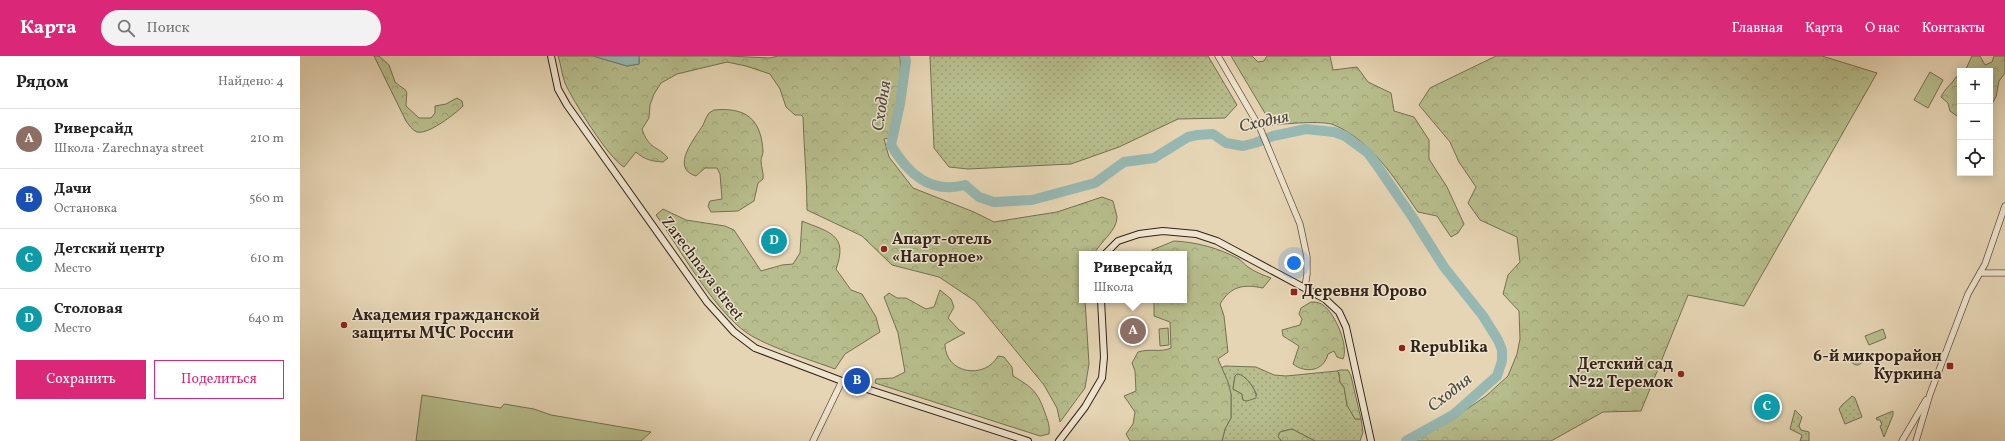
<!DOCTYPE html>
<html lang="ru">
<meta charset="utf-8">
<style>
:root{--surface:#fff;--page:#f2f2f2;--text:#222;--muted:#767676;--line:#e0e0e0;--accent:#db2777}
body{margin:0;font-family:Vollkorn,serif;background:var(--page);color:var(--text)}
.controls{position:absolute;right:12px;top:12px;display:grid;overflow:hidden;border-radius:0px;box-shadow:0 2px 10px #0003}
.controls button{width:36px;height:36px;display:grid;place-items:center;padding:0;border:0;border-bottom:1px solid var(--line);background:var(--surface);color:var(--text);font:20px sans-serif}
.you{position:absolute;left:994px;top:207px;width:14px;height:14px;margin:-10px;border:3px solid #fff;border-radius:50%;background:#1a73e8;box-shadow:0 0 0 6px #1a73e833}
.badge{display:grid;place-items:center;width:26px;height:26px;border-radius:50%;background:var(--accent);color:#fff;font-size:13px;font-weight:700}
.pin{position:absolute;translate:-50% -50%;border:2px solid #fff;box-shadow:0 1px 4px #0006}
.popup{position:absolute;left:779px;top:195px;width:108px;height:52px;box-sizing:border-box;display:grid;place-content:center;border-radius:0px;background:var(--surface);filter:drop-shadow(0 1px 3px #0005);font-size:13px;white-space:nowrap;color:var(--muted)}
.popup b{font-size:15px;color:var(--text)}
.popup::after{content:'';position:absolute;left:50%;top:100%;margin-left:-8px;border:8px solid transparent;border-top-color:var(--surface)}
.list{margin:0;padding:0;list-style:none}
h2{display:flex;justify-content:space-between;align-items:center;height:52px;margin:0;padding:0 16px;font-size:17px}
h2 small{font-size:13px;font-weight:400;color:var(--muted)}
.list li{display:grid;grid-template-columns:26px 1fr auto;gap:12px;align-items:center;box-sizing:border-box;height:60px;padding:0 16px;border-top:1px solid var(--line)}
.list b{display:block;font-size:15px;white-space:nowrap}
.list p{margin:0;font-size:13px;white-space:nowrap;color:var(--muted)}
.list em{font-size:13px;font-style:normal;color:var(--muted)}
.actions{display:flex;gap:8px;padding:12px 16px}
.actions a{flex:1;padding:9px 0;border:1px solid var(--accent);border-radius:0px;text-align:center;font-size:14px;color:var(--accent)}
.actions .main{background:var(--accent);color:#fff}
.icon{flex:none;width:22px;height:22px;fill:none;stroke:currentColor;stroke-width:2;stroke-linecap:round;stroke-linejoin:round}
.map{position:relative;flex:none;width:1705px;height:385px;overflow:hidden}
header{display:flex;align-items:center;gap:24px;box-sizing:border-box;height:56px;padding:0 20px;background:var(--accent);color:#fff}
header strong{font-size:19px}
nav{display:flex;gap:22px;margin-inline-start:auto;font-size:14px}
.search{width:280px;height:36px;background:var(--page);display:flex;align-items:center;gap:10px;box-sizing:border-box;padding:0 14px;border-radius:22px;color:var(--muted);font-size:15px}
main{display:flex}
aside{flex:1;background:var(--surface)}
.map>svg:first-child{display:block}
.grass{fill:url(#grass-dots);stroke:#747053;fill-rule:evenodd}
.forest{fill:url(#forest-crowns);stroke:#747053}
.garden{fill:#b7bd8c;stroke:#747053}
.water{fill:#97b8b2;stroke:#6f7c75}
.lines{fill:none;stroke-linecap:round;stroke-linejoin:round}
.river{stroke:#97b8b2;stroke-width:10}
.tertiary-casing{stroke:#5f5040;stroke-width:7}
.secondary-casing{stroke:#32231a;stroke-width:8}
.tertiary{stroke:#efe4ce;stroke-width:5.5}
.secondary{stroke:#efe4ce;stroke-width:6}
.poi-dot{fill:#8f2418;stroke:#efe4ce;stroke-width:1.5}
.labels{text-anchor:middle;dominant-baseline:central;stroke-width:3;stroke-linejoin:round;paint-order:stroke}
.poi-label{font-size:16px;font-weight:bold;fill:#32231a;stroke:#efe4ce;text-anchor:start}
.street-label{font-size:16px;fill:#32231a;stroke:#efe4ce}
.water-label{font-size:17px;font-style:italic;fill:#4b4840;stroke:#efe4ce}
</style>
<header>
<strong>Карта</strong>
<div class="search"><svg class="icon" aria-label="search" viewBox="0 0 24 24"><circle cx="10" cy="10" r="6"/><path d="M15 15l6 6"/></svg>Поиск</div>
<nav><a>Главная</a><a>Карта</a><a>О нас</a><a>Контакты</a></nav>
</header>
<main>
<aside>
<h2>Рядом<small>Найдено: 4</small></h2>
<ul class="list">
<li><span class="badge" style="background:#8d6e63">A</span><div><b>Риверсайд</b><p>Школа · Zarechnaya street</p></div><em>210 m</em></li>
<li><span class="badge" style="background:#1a4fb4">B</span><div><b>Дачи</b><p>Остановка</p></div><em>560 m</em></li>
<li><span class="badge" style="background:#0f9aa8">C</span><div><b>Детский центр</b><p>Место</p></div><em>610 m</em></li>
<li><span class="badge" style="background:#0f9aa8">D</span><div><b>Столовая</b><p>Место</p></div><em>640 m</em></li>
</ul>
<div class="actions"><a class="main">Сохранить</a><a>Поделиться</a></div>
</aside>
<div class="map">
<svg width="1705" height="385" viewBox="0 0 1705 385">
<defs>
<pattern id="grass-dots" width="8" height="8" patternUnits="userSpaceOnUse"><rect width="8" height="8" fill="#b7bd8c"/><path d="M2 2h.1M6 6h.1" fill="none" stroke="#9ea278" stroke-width="1.8" stroke-linecap="round"/></pattern>
<pattern id="forest-crowns" width="20" height="18" patternUnits="userSpaceOnUse"><rect width="20" height="18" fill="#b7bd8c"/><path d="M2 6a3 3 0 1 1 6 0M12 15a3 3 0 1 1 6 0" fill="none" stroke="#9ea278"/></pattern>
</defs>
<rect width="100%" height="100%" fill="#e6d5b4"/>
<filter id="stains"><feTurbulence type="fractalNoise" baseFrequency=".005" numOctaves="4"/><feColorMatrix values="0 0 0 0 .2 0 0 0 0 .09 0 0 0 0 .02 0 0 0 .5 -.17"/></filter>
<radialGradient id="worn" r=".72"><stop offset=".6" stop-color="#630" stop-opacity="0"/><stop offset="1" stop-color="#630" stop-opacity=".3"/></radialGradient>
<g class="grass">
<polygon points="630,0 908,0 937,49 925,62 878,63 819,91 771,108 668,113 649,111 634,92"/>
<circle cx="1557" cy="303" r="6"/>
<path d="M925 310 956 311 974 319 986 320 1037 315 1039 317 1040 326 1044 331 1047 349 1055 363H1061L1063 376 1060 385H1015L992 373 983 375 980 384 982 385H922L925 373 931 362V338L921 312ZM937 318C947 320 953 331 957 339L943 344 942 338 933 333 935 320Z"/>
<polygon points="1552,340 1555,342 1562,361 1545,368 1539,353 1542,349"/>
<polygon points="1495,354 1502,361 1499,370 1501,374 1509,376 1509,385 1500,385 1502,379 1490,373"/>
<polygon points="1593,355 1593,359 1584,381 1580,370 1582,369 1580,364 1577,364 1576,362"/>
</g>
<g class="forest">
<path d="M74 0H79L89 9 95 26C109 38 107 30 106 50L119 62H131L135 57V50L146 48 157 42 162 45 163 50C155 58 128 79 117 76 112 74 109 69 106 65Z"/>
<path d="M258 0H293L327 10 339 8V0H428L470 2 478 0H600C602 28 596 55 590 82L584 83 589 101 613 132 674 156 694 166 757 156 802 141 813 145C814 150 816 156 817 161 817 175 800 186 794 198H782V244H785L789 308 785 332 760 366 757 352 744 329 675 245 639 221 592 209 562 180 507 154C507 123 504 93 503 61L501 59H495L486 51 480 33 470 18 446 10 427 6 377 18 361 27 354 38 350 49 349 62 342 73C349 94 357 89 368 102L363 106C351 105 345 104 336 96L324 111C309 103 273 45 265 27 262 19 261 9 258 0Z"/>
<path d="M931 0H952L958 6 964 5 967 0H1030L1033 14 1057 11 1068 26 1091 37 1094 55 1114 61 1129 84V103L1147 131 1164 168 1158 177 1151 181 1137 160 1118 156C1095 123 1072 85 1034 69 1023 64 985 68 972 69Z"/>
<polygon points="1196,0 1522,0 1577,17 1444,250 1388,239 1341,355 1303,356 1251,385 1111,385 1148,366 1186,340 1208,320 1217,298 1220,283 1219,255 1203,238 1208,219 1220,206 1217,181 1180,164 1168,147 1176,131 1159,106 1150,86 1119,49 1130,32"/>
<polygon points="1672,0 1680,0 1685,9 1692,6 1694,0 1705,0 1705,17 1699,25 1696,41 1690,51 1690,15 1665,15"/>
<path d="M1660 20V60H1657L1650 55 1648 47 1641 41C1645 32 1651 29 1656 21Z"/>
<path d="M414 54C446 51 461 63 463 95 463 99 461 101 461 105 461 111 464 117 463 123L458 127 454 145 438 155 411 156 408 150 410 145 422 143 420 118 417 112H405L396 120C369 112 396 81 403 69 405 65 406 61 409 57Z"/>
<path d="M363 153 386 164 425 170 434 174 461 215 482 209 493 208 500 197 502 165C528 176 549 178 536 213L551 234 562 238 576 261 580 276 545 298 535 313C511 304 468 291 447 277 414 254 380 193 356 159Z"/>
<path d="M874 185C896 186 919 192 939 203 942 205 945 209 948 211 955 216 963 219 971 222L963 232C943 228 931 230 920 248L924 260 928 296 918 303 928 326 931 338V362L925 373 922 385H830L826 378 833 368 835 356 824 340 836 335 835 315 832 307 838 296C851 292 859 297 871 292L870 266 854 260V244H884V198H852V194Z"/>
<path d="M640 234 651 243 654 251 648 262 659 274 665 277 645 288C645 318 685 324 698 300L704 301 712 311 713 320C732 331 738 336 745 357 748 365 750 370 749 378L740 380 575 327 576 323 593 322 605 316 598 277 584 241 589 237 597 242H606L626 253 634 251Z"/>
<path d="M1011 246C1015 246 1019 246 1023 249 1035 257 1049 290 1043 303L1037 301 1034 295 1028 298C1024 315 1006 318 993 308L999 290 983 280 982 274 1000 269 1002 263 999 258 1001 252Z"/>
<polygon points="1040,314 1048,314 1051,320 1061,363 1055,363 1047,349 1044,331 1040,326 1039,317 1037,315"/>
<path d="M937 318C945 318 957 334 956 342L947 345 943 344 942 338 933 333 935 320Z"/>
<polygon points="992,373 1015,385 982,385 978,381 980,376"/>
</g>
<g class="garden">
<polygon points="1630,16 1643,24 1628,52 1614,44"/>
<polygon points="868,272 869,289 860,290 859,273"/>
<polygon points="1583,273 1586,282 1569,289 1565,280"/>
<polygon points="122,339 201,352 204,348 234,353 251,359 351,376 341,385 116,385"/>
</g>
<polygon class="water" points="293,0 339,0 339,8 327,10"/>
<g class="lines">
<path class="river" d="M605 0 606 5 600 48 591 89C608 118 630 138 665 129L679 141 694 146 732 144 795 127 824 106 854 102 888 81 897 79 913 78 926 87 943 90 955 87 973 80 1006 73 1034 76 1045 80 1068 97 1076 108 1113 162 1144 211 1183 260 1198 284 1202 294V305L1197 320 1153 359 1106 385"/>
<defs>
<g id="tertiary">
<polyline points="918,0 960,72 1000,168 1007,201 1007,218 1005,231"/>
<polyline points="1680,217 1705,217"/>
<polyline points="513,385 542,325"/>
<polyline points="1602,385 1626,344"/>
<polyline points="1616,385 1630,338 1668,238 1685,208 1705,150"/>
</g>
<g id="secondary">
<polyline points="251,0 258,33 267,49 407,246 434,276 455,292 542,325 728,385"/>
<polyline points="805,198 818,185 839,178 863,175 896,178 917,185 1025,243 1039,256 1046,271 1071,385"/>
<polyline points="759,385 785,351 802,322 804,301 801,244"/>
</g>
</defs>
<use href="#tertiary" class="tertiary-casing"/>
<use href="#secondary" class="secondary-casing"/>
<use href="#tertiary" class="tertiary"/>
<use href="#secondary" class="secondary"/>
</g>
<g class="poi-dot">
<circle cx="584" cy="193" r="4"/>
<rect x="990" y="232" width="8" height="8" rx="2"/>
<circle cx="44" cy="269" r="4"/>
<circle cx="1102" cy="292" r="4"/>
<rect x="1646" y="306" width="8" height="8" rx="2"/>
<circle cx="1381" cy="318" r="4"/>
</g>
<g class="labels">
<g class="poi-label">
<text x="592" y="184">Апарт-отель<tspan x="592" dy="18">«Нагорное»</tspan></text>
<text x="1002" y="236">Деревня Юрово</text>
<text x="52" y="260">Академия гражданской<tspan x="52" dy="18">защиты МЧС России</tspan></text>
<text x="1110" y="292">Republika</text>
<text x="1642" y="301" text-anchor="end">6-й микрорайон<tspan x="1642" dy="18">Куркина</tspan></text>
<text x="1373" y="309" text-anchor="end">Детский сад<tspan x="1373" dy="18">№22 Теремок</tspan></text>
</g>
<g class="street-label">
<text transform="translate(402 213) rotate(53)">Zarechnaya street</text>
</g>
<g class="water-label">
<text transform="translate(582 50) rotate(-81)">Сходня</text>
<text transform="translate(964 66) rotate(-12)">Сходня</text>
<text transform="translate(1150 337) rotate(-38)">Сходня</text>
</g>
</g>
<rect width="100%" height="100%" filter="url(#stains)"/>
<rect width="100%" height="100%" fill="url(#worn)"/>
</svg>
<div class="controls">
<button>+</button>
<button>−</button>
<button><svg class="icon" aria-label="locate" viewBox="0 0 24 24"><circle cx="12" cy="12" r="6"/><path d="M12 2v4M12 18v4M2 12h4M18 12h4"/></svg></button>
</div>
<div class="you"></div>
<div class="pin badge" style="left:833px;top:275px;background:#8d6e63">A</div>
<div class="popup"><b>Риверсайд</b>Школа</div>
<div class="pin badge" style="left:557px;top:325px;background:#1a4fb4">B</div>
<div class="pin badge" style="left:1467px;top:351px;background:#0f9aa8">C</div>
<div class="pin badge" style="left:474px;top:185px;background:#0f9aa8">D</div>
</div>
</main>
